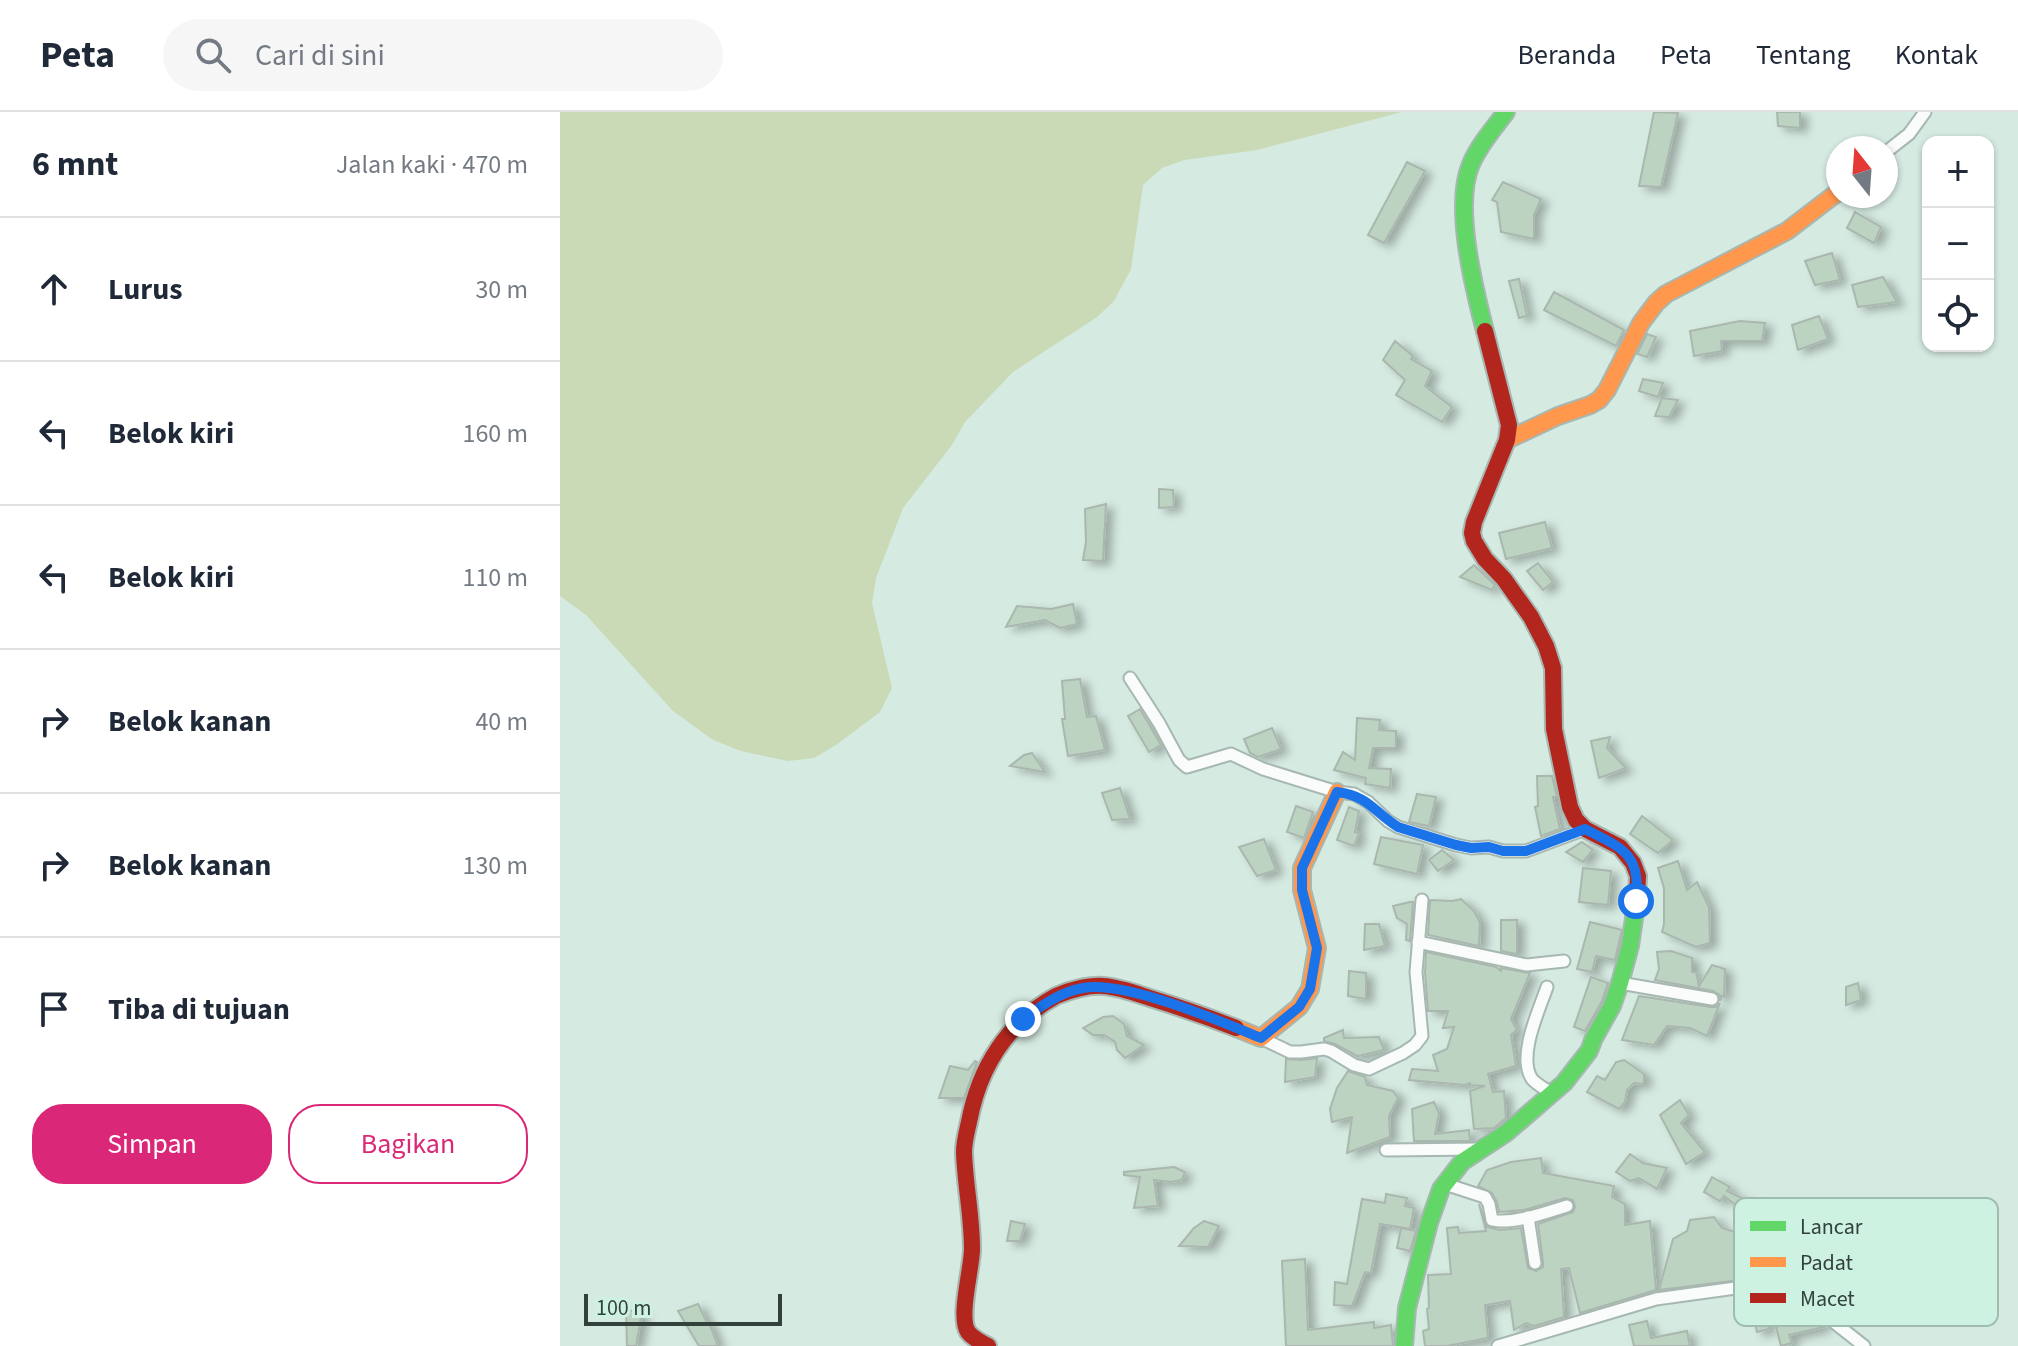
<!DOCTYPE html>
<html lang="id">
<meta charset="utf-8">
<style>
:root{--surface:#fff;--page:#f6f6f7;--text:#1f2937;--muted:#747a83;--line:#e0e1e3;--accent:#db2777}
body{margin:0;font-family:"Source Sans 3",sans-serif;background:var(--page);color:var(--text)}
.controls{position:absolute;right:24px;top:24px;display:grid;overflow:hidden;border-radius:16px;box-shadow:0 2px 6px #0004}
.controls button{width:72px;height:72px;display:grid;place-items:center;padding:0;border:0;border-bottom:2px solid var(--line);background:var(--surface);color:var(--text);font:40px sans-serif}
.compass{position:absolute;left:1266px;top:24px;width:72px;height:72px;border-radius:50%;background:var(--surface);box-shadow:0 2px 6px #0004;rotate:343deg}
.scale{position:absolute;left:24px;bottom:20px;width:198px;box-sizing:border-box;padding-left:8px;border:4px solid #32413b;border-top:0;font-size:22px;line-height:28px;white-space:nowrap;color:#32413b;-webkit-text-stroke:6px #cdf2e2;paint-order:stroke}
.stop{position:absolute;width:24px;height:24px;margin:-18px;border:6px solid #1a73e8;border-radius:50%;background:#fff}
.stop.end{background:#1a73e8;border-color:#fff;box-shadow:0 2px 8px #0008}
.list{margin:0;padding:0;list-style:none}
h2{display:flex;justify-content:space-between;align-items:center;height:104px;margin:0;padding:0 32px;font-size:34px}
h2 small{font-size:26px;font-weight:400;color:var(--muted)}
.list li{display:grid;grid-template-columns:52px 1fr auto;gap:24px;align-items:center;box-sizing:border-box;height:144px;padding:0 32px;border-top:2px solid var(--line)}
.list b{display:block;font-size:30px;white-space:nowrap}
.list em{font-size:26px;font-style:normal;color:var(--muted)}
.actions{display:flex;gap:16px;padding:24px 32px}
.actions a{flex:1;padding:18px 0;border:2px solid var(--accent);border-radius:32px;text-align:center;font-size:28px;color:var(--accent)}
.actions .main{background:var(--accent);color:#fff}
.icon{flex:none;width:44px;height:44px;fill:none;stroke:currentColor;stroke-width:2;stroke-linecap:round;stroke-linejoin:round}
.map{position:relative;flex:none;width:1458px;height:1234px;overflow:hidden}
header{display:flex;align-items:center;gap:48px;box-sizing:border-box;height:112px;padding:0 40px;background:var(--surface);border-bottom:2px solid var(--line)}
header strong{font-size:38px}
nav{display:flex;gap:44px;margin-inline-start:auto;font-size:28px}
.search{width:560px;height:72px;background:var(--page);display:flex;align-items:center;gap:20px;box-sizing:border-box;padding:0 28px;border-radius:44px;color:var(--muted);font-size:30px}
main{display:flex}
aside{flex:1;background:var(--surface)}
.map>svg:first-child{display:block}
.green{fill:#cad9b6}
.building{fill:#bcd3c1;stroke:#aab7ae;stroke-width:2;filter:url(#shadow)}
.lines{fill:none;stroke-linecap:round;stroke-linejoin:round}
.street-casing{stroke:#a7b7b1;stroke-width:15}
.fast-casing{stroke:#a7b7b1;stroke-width:20}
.slow-casing{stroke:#a7b7b1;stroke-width:20}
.jam-casing{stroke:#a7b7b1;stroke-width:20}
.street{stroke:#f9fcfa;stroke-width:11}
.fast{stroke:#63d668;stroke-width:16}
.slow{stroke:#ff974d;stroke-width:16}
.jam{stroke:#b3261e;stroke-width:16}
.route{stroke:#1a73e8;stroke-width:10}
.key{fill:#cdf2e2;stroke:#9ebdb0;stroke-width:2}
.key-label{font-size:22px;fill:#32413b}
</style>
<header>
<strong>Peta</strong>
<div class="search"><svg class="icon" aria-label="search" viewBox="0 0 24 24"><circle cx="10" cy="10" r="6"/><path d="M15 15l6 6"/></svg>Cari di sini</div>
<nav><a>Beranda</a><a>Peta</a><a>Tentang</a><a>Kontak</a></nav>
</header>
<main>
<aside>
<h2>6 mnt<small>Jalan kaki · 470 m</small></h2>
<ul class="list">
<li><svg class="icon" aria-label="ahead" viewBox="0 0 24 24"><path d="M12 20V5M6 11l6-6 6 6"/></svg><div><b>Lurus</b></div><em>30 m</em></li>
<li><svg class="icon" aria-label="left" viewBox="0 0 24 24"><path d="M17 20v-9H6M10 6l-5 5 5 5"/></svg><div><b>Belok kiri</b></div><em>160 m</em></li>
<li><svg class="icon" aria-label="left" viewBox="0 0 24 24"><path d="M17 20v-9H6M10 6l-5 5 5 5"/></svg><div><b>Belok kiri</b></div><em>110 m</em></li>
<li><svg class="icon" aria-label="right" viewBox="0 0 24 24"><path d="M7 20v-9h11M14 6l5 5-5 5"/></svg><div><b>Belok kanan</b></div><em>40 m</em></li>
<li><svg class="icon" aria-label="right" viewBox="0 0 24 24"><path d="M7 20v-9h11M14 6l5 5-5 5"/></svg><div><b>Belok kanan</b></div><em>130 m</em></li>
<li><svg class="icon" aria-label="arrive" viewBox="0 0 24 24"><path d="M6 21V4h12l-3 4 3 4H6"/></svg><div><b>Tiba di tujuan</b></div></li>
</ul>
<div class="actions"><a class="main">Simpan</a><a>Bagikan</a></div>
</aside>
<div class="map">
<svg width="1458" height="1234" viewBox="0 0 1458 1234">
<defs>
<filter id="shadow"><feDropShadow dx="7" dy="4" stdDeviation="4" flood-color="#0004"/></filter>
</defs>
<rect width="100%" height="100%" fill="#d5eae1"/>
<polygon class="green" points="0,0 842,0 697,38 624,48 602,56 583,73 571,157 554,189 537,205 453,260 405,310 392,333 343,396 316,466 312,491 332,576 320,600 276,633 254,646 228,649 181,639 153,628 113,599 26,503 0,484"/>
<g class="building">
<polygon points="1094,0 1118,1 1101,75 1079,74"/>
<polygon points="1217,0 1240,0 1240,16 1218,14"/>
<polygon points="847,50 865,59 824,131 808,123"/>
<polygon points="943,70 981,87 974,103 974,127 941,120 937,90 932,88"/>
<polygon points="1295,100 1321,115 1314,131 1287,116"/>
<polygon points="1272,141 1280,168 1255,173 1245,149"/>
<polygon points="1323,165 1337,190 1298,195 1292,173"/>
<polygon points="959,167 967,204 959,206 949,169"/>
<polygon points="994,180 1064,218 1056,234 984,198"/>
<polygon points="1259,204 1268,227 1238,238 1232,213"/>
<polygon points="1180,209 1205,211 1202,229 1161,229 1162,239 1134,244 1130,219"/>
<polygon points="1087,222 1096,225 1087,245 1077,242"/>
<polygon points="835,229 853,244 851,247 872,259 865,274 892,295 882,310 836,283 845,268 823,248"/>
<polygon points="1083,267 1103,271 1098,285 1079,279"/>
<polygon points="1102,286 1118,288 1109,305 1095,304"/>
<polygon points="599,377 613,378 614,395 599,396"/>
<polygon points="546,392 543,449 523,448 526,430 525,397"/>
<polygon points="985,410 992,436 946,447 939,421"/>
<polygon points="978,451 993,470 983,478 967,459"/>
<polygon points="914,453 935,473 932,478 900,465"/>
<polygon points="513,492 517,512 500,516 485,508 446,515 457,494 491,497"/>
<polygon points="520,567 527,605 536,604 545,638 508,644 502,607 505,607 502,569"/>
<polygon points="580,597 601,633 589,640 568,604"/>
<polygon points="797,606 820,608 819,618 836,619 836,636 813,636 809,656 831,657 830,676 805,672 806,666 774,658 783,640 795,648"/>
<polygon points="712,616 721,637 698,645 690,641 684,627"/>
<polygon points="1050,625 1047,636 1066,656 1039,666 1031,629"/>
<polygon points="472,641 485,660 450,654 464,643"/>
<polygon points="977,664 992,664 997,685 993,685 1000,717 981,724 975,695 978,694"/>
<polygon points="560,676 570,707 552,708 542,681"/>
<polygon points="857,682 876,685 869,714 849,710"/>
<polygon points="736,694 753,700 744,726 727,720"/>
<polygon points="789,695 799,699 795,720 799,721 794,734 777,728"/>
<polygon points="1082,704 1113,728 1098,741 1070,722"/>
<polygon points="821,725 863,733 857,762 814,752"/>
<polygon points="704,727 716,758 697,764 679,735"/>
<polygon points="1022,730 1033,738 1023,750 1006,740"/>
<polygon points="882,738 894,748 878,759 869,748"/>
<polygon points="1118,749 1127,778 1137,770 1149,795 1150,831 1136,835 1102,820 1104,812 1104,776 1098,756"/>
<polygon points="1023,756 1051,759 1048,793 1019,790"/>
<polygon points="901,787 914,799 920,810 919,834 868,823 870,788 892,789"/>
<polygon points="850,790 853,790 850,829 846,828 847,812 837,806 833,794"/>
<polygon points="941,808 957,808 957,842 941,839"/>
<polygon points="1030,810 1062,818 1055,848 1036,844 1032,860 1017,857"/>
<polygon points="805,812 819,812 825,834 804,838"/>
<polygon points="1111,839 1132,846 1132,860 1136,860 1139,874 1152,853 1165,857 1164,884 1162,884 1160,889 1160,883 1153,879 1095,868 1099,857 1097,840"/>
<polygon points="866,840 936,855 941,859 941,856 970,861 951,907 957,918 951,923 956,954 928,962 933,980 944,979 946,1006 934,1016 914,1017 910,979 925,974 910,973 910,971 905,973 849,968 852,957 878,959 873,943 887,937 894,915 883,916 888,899 868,899 865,860"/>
<polygon points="789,859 806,861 806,887 788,884"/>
<polygon points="1031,865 1048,871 1042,889 1025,919 1014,915"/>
<polygon points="1298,871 1301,888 1286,893 1286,875"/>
<polygon points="1079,884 1151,895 1156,895 1160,891 1147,924 1130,916 1107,914 1094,933 1062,928"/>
<polygon points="553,904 564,912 567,924 584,933 565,946 557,938 555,930 544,923 533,923 523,916 543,905"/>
<polygon points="783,918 784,926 819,925 824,938 798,944 799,945 775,932 764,929 764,926"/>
<polygon points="757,946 755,965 725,970 726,947 741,948"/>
<polygon points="1064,948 1084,962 1084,972 1074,971 1067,978 1065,990 1059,997 1027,980 1037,964 1045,968 1056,950"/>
<polygon points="415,949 417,950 404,986 379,986 390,954 408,958"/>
<polygon points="788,959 805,965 807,973 833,979 838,986 829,1004 830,1025 787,1041 792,1005 772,1010 770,997 777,976"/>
<polygon points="1120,988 1129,1003 1121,1011 1145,1040 1126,1052 1100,1003"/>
<polygon points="874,990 879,1001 875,1022 909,1018 910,1029 854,1029 852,997"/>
<polygon points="1070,1042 1083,1051 1107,1056 1097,1077 1079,1066 1070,1069 1056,1060"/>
<polygon points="981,1046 983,1061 1054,1074 1052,1085 1065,1092 1065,1113 1090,1109 1096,1178 1020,1201 1009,1156 1001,1157 1004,1205 974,1214 966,1211 954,1218 950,1189 925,1193 928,1226 887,1234 865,1234 863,1219 869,1217 867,1197 869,1196 868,1163 891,1162 887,1116 898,1115 899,1121 926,1119 919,1092 927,1115 940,1118 961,1116 968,1156 976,1159 983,1155 983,1150 978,1112 1013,1100 1015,1095 1013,1088 1005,1086 964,1098 939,1100 937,1090 932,1081 918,1074 927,1058 951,1050"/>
<polygon points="614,1055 625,1060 622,1068 611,1070 594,1068 598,1094 574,1096 580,1065 564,1063 564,1060"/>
<polygon points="1152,1065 1170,1075 1167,1079 1193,1091 1188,1103 1164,1084 1160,1089 1144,1080"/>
<polygon points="826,1082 847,1086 845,1094 854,1096 850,1117 820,1112 811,1161 805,1160 792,1194 774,1193 775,1170 787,1172 802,1087 825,1091"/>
<polygon points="1154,1105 1162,1116 1178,1121 1182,1135 1179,1149 1197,1149 1196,1166 1099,1178 1113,1127 1127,1119 1130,1108"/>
<polygon points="451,1109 465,1112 460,1129 447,1129"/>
<polygon points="644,1109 659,1114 648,1135 619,1134 634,1116"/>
<polygon points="841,1116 856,1119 850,1139 837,1136"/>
<polygon points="745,1147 748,1218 814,1210 814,1216 831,1213 833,1234 726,1234 722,1149"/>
<polygon points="1243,1186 1243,1198 1256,1194 1264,1215 1229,1223 1232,1231 1221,1234 1216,1215 1231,1211 1228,1187"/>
<polygon points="138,1192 148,1213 150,1213 158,1234 139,1234 118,1199"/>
<polygon points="1203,1192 1209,1217 1197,1220 1191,1195"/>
<polygon points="66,1198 82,1200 76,1234 67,1234"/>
<polygon points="1087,1209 1091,1226 1127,1219 1130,1234 1074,1234 1069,1213"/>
</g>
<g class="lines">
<defs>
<g id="street">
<polyline points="1326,40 1349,22 1365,0"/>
<polyline points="570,566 599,611 619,648 627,655 671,642 703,657 777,680 794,682 808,690 828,709 838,715 896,733 911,736 929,735 943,739 966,739 1025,717"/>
<polyline points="858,830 967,853 1004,849"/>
<polyline points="1060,871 1152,887"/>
<path d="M987 875C979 898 957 945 972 967 977 973 986 977 992 982"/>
<polyline points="701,926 730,940 741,940 764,937 771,939 794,953 809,957 843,941 855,933 862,924 856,860 862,788"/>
<polyline points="826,1038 921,1037"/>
<path d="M885 1072 925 1085 929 1092 932 1108C952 1113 987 1100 1007 1094"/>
<polyline points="968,1105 975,1151"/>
<polyline points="938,1234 1096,1187 1183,1175 1233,1174 1248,1175 1256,1180 1264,1191 1271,1208 1304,1234"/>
</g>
<g id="fast">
<path d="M925 219C914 176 893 93 911 52 919 33 934 16 946 0"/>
<polyline points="844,1234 847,1196 869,1111 881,1077 902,1050 946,1021 1004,971 1029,939 1034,926 1052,894 1060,871 1070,834 1077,786"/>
</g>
<g id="slow">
<polyline points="947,328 998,304 1030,293 1039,288 1047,278 1081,211 1096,191 1106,182 1227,119 1278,80"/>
<polyline points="676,916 701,926 739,895 750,877 757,836 742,778 742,756 777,680"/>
</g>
<g id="jam">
<polyline points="925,219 949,313 947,328 914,410 912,421 914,429 925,447 944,467 971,505 986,534 993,556 994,617 1010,695 1016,708 1025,717 1060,735 1073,751 1078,764 1077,786"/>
<path d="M428 1234C421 1230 413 1227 408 1220 398 1205 412 1156 412 1137 412 1104 405 1072 404 1040 404 1030 407 1019 409 1010 419 956 447 911 496 884 509 878 529 873 543 874 559 875 575 881 590 886 619 895 648 905 676 916"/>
</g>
</defs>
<use href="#street" class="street-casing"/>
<use href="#fast" class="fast-casing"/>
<use href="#slow" class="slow-casing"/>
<use href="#jam" class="jam-casing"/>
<use href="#street" class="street"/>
<use href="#fast" class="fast"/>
<use href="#slow" class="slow"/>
<use href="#jam" class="jam"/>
</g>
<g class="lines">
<path class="route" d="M463 907C481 894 500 880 523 876 564 868 660 909 701 926L739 895 750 877 757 836 742 778V756L777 680C809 684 814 700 838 715L896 733 911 736 929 735 943 739H966L1025 717C1062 736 1082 742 1076 789"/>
</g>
<rect x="1174" y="1086" width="264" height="128" rx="12" class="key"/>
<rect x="1190" y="1109" width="36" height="10" fill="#63d668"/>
<rect x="1190" y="1145" width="36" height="10" fill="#ff974d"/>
<rect x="1190" y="1181" width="36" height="10" fill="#b3261e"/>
<g class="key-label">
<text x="1240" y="1122">Lancar</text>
<text x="1240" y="1158">Padat</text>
<text x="1240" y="1194">Macet</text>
</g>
</svg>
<div class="controls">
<button>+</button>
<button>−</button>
<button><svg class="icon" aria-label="locate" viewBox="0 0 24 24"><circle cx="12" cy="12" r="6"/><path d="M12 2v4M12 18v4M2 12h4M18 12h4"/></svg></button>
</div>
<svg class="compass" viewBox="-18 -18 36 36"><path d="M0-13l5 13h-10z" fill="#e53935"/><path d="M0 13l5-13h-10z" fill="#747a83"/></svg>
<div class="scale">100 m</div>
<div class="stop" style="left:1076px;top:789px"></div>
<div class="stop end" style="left:463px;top:907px"></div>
</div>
</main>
